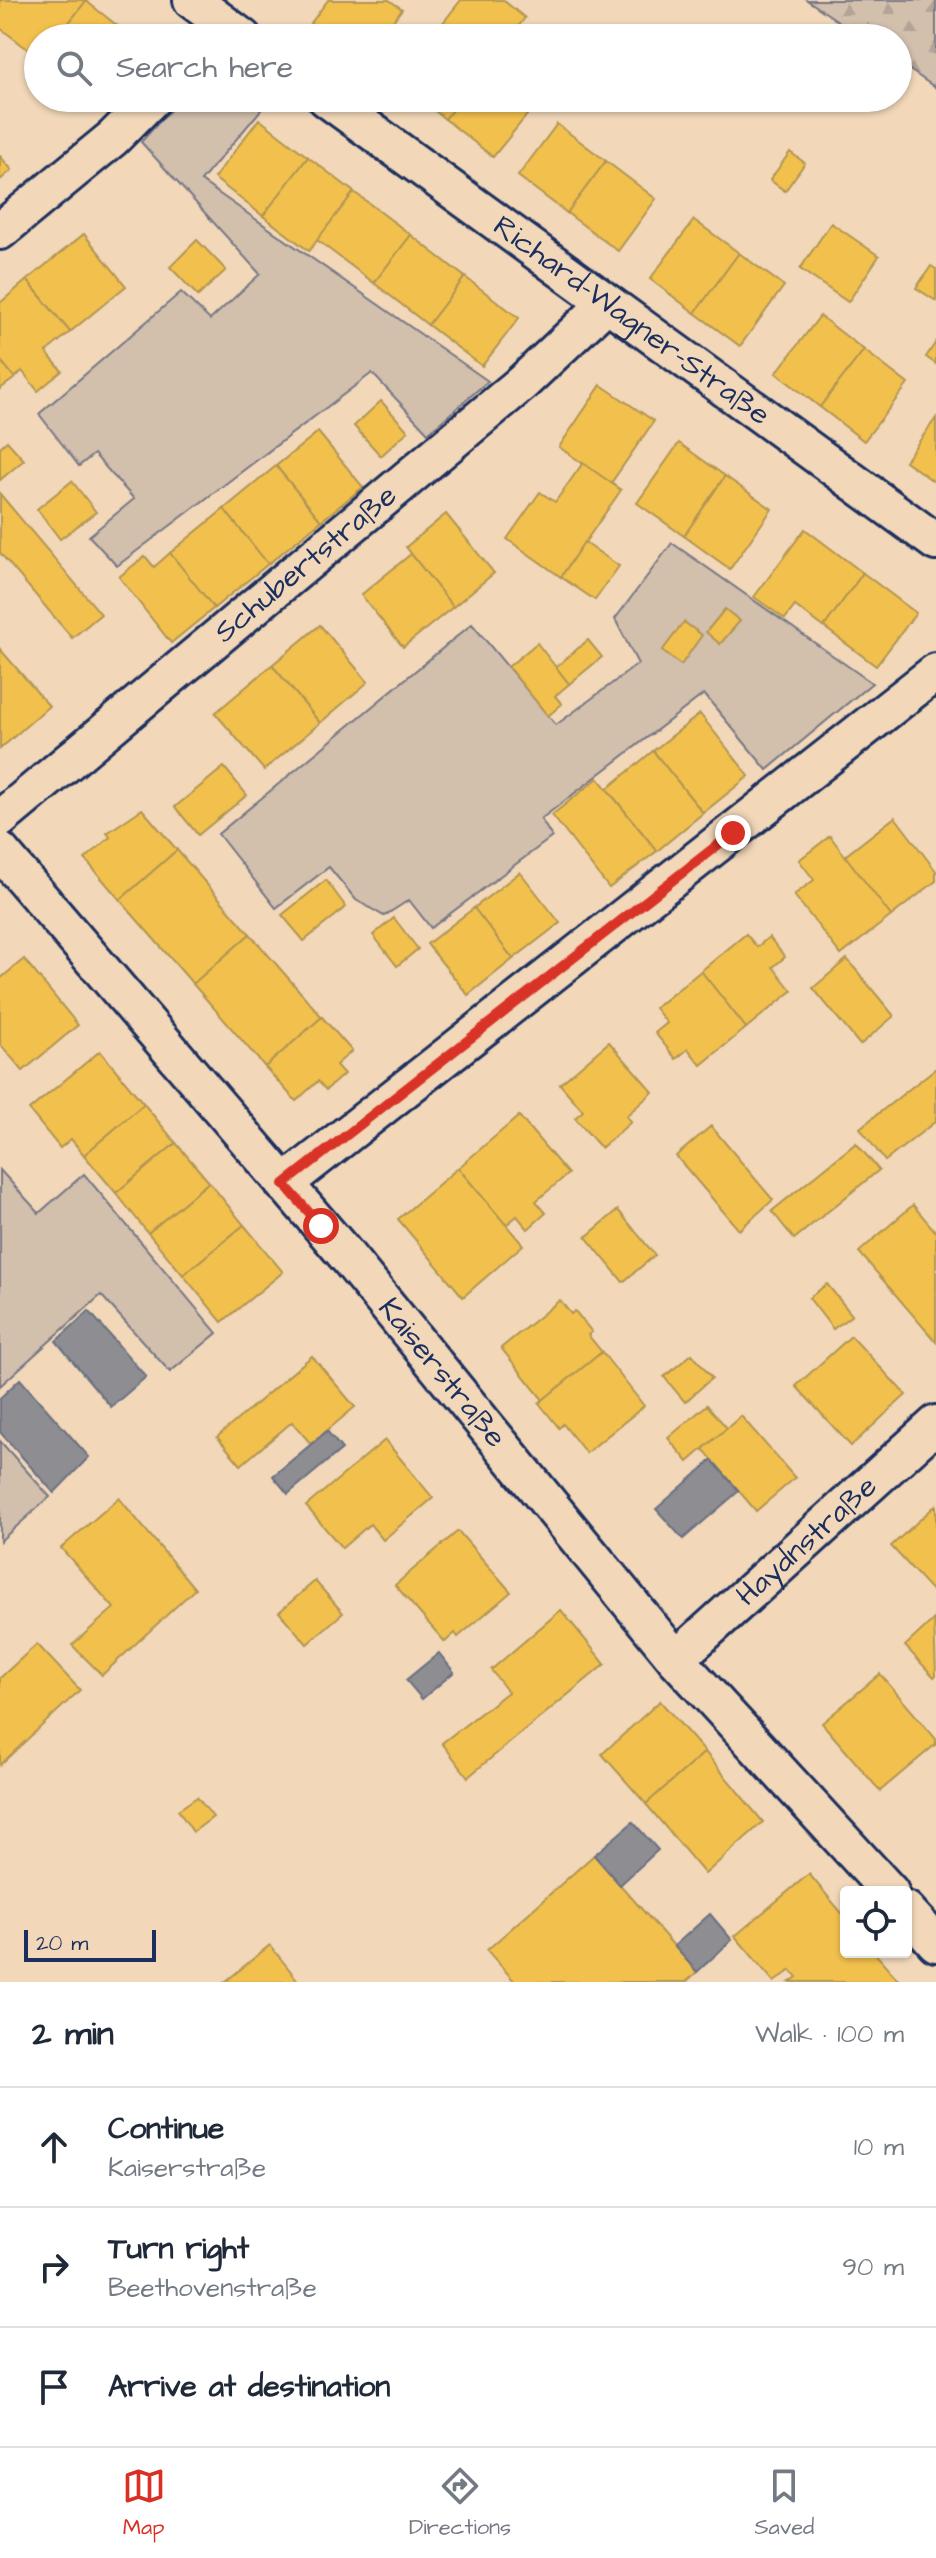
<!DOCTYPE html>
<meta charset="utf-8">
<style>
:root{--surface:#fff;--page:#f6f6f7;--text:#1f2937;--muted:#747a83;--line:#e0e1e3;--accent:#d93025}
body{margin:0;font-family:"Architects Daughter",sans-serif;background:var(--page);color:var(--text)}
.controls{position:absolute;right:24px;bottom:24px;display:grid;overflow:hidden;border-radius:8px;box-shadow:0 2px 6px #0004}
.controls button{width:72px;height:72px;display:grid;place-items:center;padding:0;border:0;border-bottom:2px solid var(--line);background:var(--surface);color:var(--text);font:40px sans-serif}
.scale{position:absolute;left:24px;bottom:20px;width:132px;box-sizing:border-box;padding-left:8px;border:4px solid #1b2f5e;border-top:0;font-size:22px;line-height:28px;white-space:nowrap;color:#1b2f5e;-webkit-text-stroke:6px #f2d8b9;paint-order:stroke}
.stop{position:absolute;width:24px;height:24px;margin:-18px;border:6px solid #d93025;border-radius:50%;background:#fff}
.stop.end{background:#d93025;border-color:#fff;box-shadow:0 2px 8px #0008}
.list{margin:0;padding:0;list-style:none}
h2{display:flex;justify-content:space-between;align-items:center;height:104px;margin:0;padding:0 32px;font-size:34px}
h2 small{font-size:26px;font-weight:400;color:var(--muted)}
.list li{display:grid;grid-template-columns:52px 1fr auto;gap:24px;align-items:center;box-sizing:border-box;height:120px;padding:0 32px;border-top:2px solid var(--line)}
.list b{display:block;font-size:30px;white-space:nowrap}
.list p{margin:0;font-size:26px;white-space:nowrap;color:var(--muted)}
.list em{font-size:26px;font-style:normal;color:var(--muted)}
.icon{flex:none;width:44px;height:44px;fill:none;stroke:currentColor;stroke-width:2;stroke-linecap:round;stroke-linejoin:round}
.map{position:relative;flex:none;width:936px;height:1982px;overflow:hidden}
.search{position:absolute;background:var(--surface);box-shadow:0 2px 6px #0004;left:24px;right:24px;top:24px;height:88px;display:flex;align-items:center;gap:20px;box-sizing:border-box;padding:0 28px;border-radius:44px;color:var(--muted);font-size:30px}
.sheet{height:464px;background:var(--surface)}
nav{display:flex;justify-content:space-around;align-items:center;box-sizing:border-box;height:112px;border-top:2px solid var(--line);background:var(--surface);font-size:22px;color:var(--muted)}
nav a{display:grid;justify-items:center;gap:4px}
nav .on{color:var(--accent)}
.map>svg:first-child{display:block}
.forest{fill:url(#forest-firs);stroke:#767785;stroke-width:2}
.garden{fill:#d2bfac;stroke:#767785;stroke-width:2}
.homes{fill:#f2c14e;stroke:#b29553;stroke-width:2}
.industry{fill:#8d8d92;stroke:#6b7182;stroke-width:2}
.lines{fill:none;stroke-linecap:round;stroke-linejoin:round}
.street-casing{stroke:#1b2f5e;stroke-width:42}
.street{stroke:#f2d8b9;stroke-width:36}
.route{stroke:#d93025;stroke-width:10}
.labels{text-anchor:middle;dominant-baseline:central;stroke-width:8;stroke-linejoin:round;paint-order:stroke}
.street-label{font-size:30px;fill:#1b2f5e;stroke:#f2d8b9}
</style>
<div class="map">
<svg width="936" height="1982" viewBox="0 0 936 1982">
<defs>
<pattern id="forest-firs" width="22" height="20" patternUnits="userSpaceOnUse" patternTransform="scale(2)"><rect width="22" height="20" fill="#d2bfac"/><path d="M5 1l3.5 6h-7zM16 11l3.5 6h-7z" fill="#b4a496"/></pattern>
</defs>
<rect width="100%" height="100%" fill="#f2d8b9"/>
<filter id="ink" filterUnits="userSpaceOnUse"><feTurbulence type="fractalNoise" baseFrequency=".0125" numOctaves="2"/><feDisplacementMap in="SourceGraphic" scale="16" xChannelSelector="R" yChannelSelector="G"/><feConvolveMatrix kernelMatrix="1 2 1 2 8 2 1 2 1" color-interpolation-filters="sRGB"/></filter>
<g filter="url(#ink)">
<polygon class="forest" points="807,0 936,0 936,88 898,62 898,38 863,38"/>
<g class="garden">
<polygon points="181,98 271,98 201,181 488,381 428,433 372,373 117,566 89,536 134,499 94,454 79,466 39,414 181,292 210,320 260,274 141,142"/>
<polygon points="672,543 872,683 767,770 704,694 541,819 552,837 431,928 409,900 384,916 356,900 329,867 276,908 218,834 472,624 556,725 638,664 615,619"/>
<polygon points="0,1170 39,1213 84,1174 217,1333 170,1372 101,1295 0,1386"/>
<polygon points="0,1441 50,1497 0,1541"/>
</g>
<g class="homes">
<polygon points="0,0 84,0 86,1 57,38 38,38 38,57 0,28"/>
<polygon points="328,0 389,0 402,9 380,38 323,38 308,27"/>
<polygon points="461,0 503,0 525,18 509,38 431,38"/>
<polygon points="86,1 133,38 57,38"/>
<polygon points="419,98 462,98 445,119"/>
<polygon points="462,98 519,98 532,109 493,157 445,119"/>
<polygon points="576,98 602,98 592,110"/>
<polygon points="259,119 308,157 263,216 214,178"/>
<polygon points="557,124 606,161 567,213 518,176"/>
<polygon points="790,152 805,163 785,191 770,180"/>
<polygon points="0,156 12,170 0,180"/>
<polygon points="308,157 354,192 309,251 263,216"/>
<polygon points="606,161 656,199 618,251 567,213"/>
<polygon points="354,192 411,235 374,283 317,240"/>
<polygon points="694,220 739,253 695,313 650,279"/>
<polygon points="831,223 879,256 848,302 800,269"/>
<polygon points="84,234 126,286 70,332 27,280"/>
<polygon points="411,235 465,277 428,325 374,283"/>
<polygon points="197,240 226,270 198,296 170,267"/>
<polygon points="739,253 784,286 740,346 695,313"/>
<polygon points="931,266 936,269 936,301 916,288"/>
<polygon points="465,277 519,318 482,366 428,325"/>
<polygon points="27,280 70,332 46,352 62,371 38,391 22,371 15,378 0,360 0,303"/>
<polygon points="820,316 864,350 820,407 776,373"/>
<polygon points="936,342 936,364 926,357"/>
<polygon points="864,350 908,384 864,441 820,407"/>
<polygon points="0,360 15,378 0,389"/>
<polygon points="601,385 654,421 611,483 559,447"/>
<polygon points="381,401 408,431 381,456 354,426"/>
<polygon points="936,418 936,483 905,461"/>
<polygon points="318,432 363,487 321,521 276,466"/>
<polygon points="7,441 24,460 0,480 0,447"/>
<polygon points="679,443 725,476 684,536 637,503"/>
<polygon points="583,463 621,490 561,577 507,539 540,492 555,502"/>
<polygon points="276,466 321,521 268,564 224,509"/>
<polygon points="725,476 772,509 730,569 684,536"/>
<polygon points="72,481 96,512 60,539 37,509"/>
<polygon points="0,494 101,614 72,638 0,553"/>
<polygon points="224,509 268,564 214,608 170,553"/>
<polygon points="446,514 494,573 453,607 406,547"/>
<polygon points="805,529 863,573 824,627 795,606 785,619 754,597"/>
<polygon points="584,542 619,566 595,600 561,577"/>
<polygon points="170,553 214,608 171,643 119,577 145,556 154,567"/>
<polygon points="411,554 453,607 403,647 361,595"/>
<polygon points="863,573 916,613 876,666 824,627"/>
<polygon points="725,609 740,621 720,644 706,632"/>
<polygon points="684,622 702,635 681,665 662,651"/>
<polygon points="320,625 368,682 320,723 272,665"/>
<polygon points="588,640 602,657 569,684 556,667"/>
<polygon points="537,643 569,684 555,696 562,704 548,716 508,667"/>
<polygon points="0,649 49,706 0,749"/>
<polygon points="272,665 320,723 264,770 215,713"/>
<polygon points="700,714 749,776 703,813 653,751"/>
<polygon points="653,751 703,813 657,851 607,789"/>
<polygon points="224,767 247,795 198,835 175,807"/>
<polygon points="598,778 657,851 609,888 552,815"/>
<polygon points="142,809 177,850 120,900 85,859 110,837 107,833"/>
<polygon points="895,817 936,871 936,881 891,916 845,856"/>
<polygon points="830,836 891,916 841,955 794,895 814,880 799,860"/>
<polygon points="177,850 250,934 193,984 120,900"/>
<polygon points="520,872 560,923 513,959 474,908"/>
<polygon points="326,880 346,907 304,941 282,915"/>
<polygon points="474,908 513,959 468,995 427,944"/>
<polygon points="394,918 418,949 397,966 373,935"/>
<polygon points="250,934 322,1017 265,1067 193,984"/>
<polygon points="746,934 757,947 769,937 785,957 773,967 792,991 746,1028 701,971"/>
<polygon points="24,959 78,1025 23,1071 0,1044 0,979"/>
<polygon points="847,959 894,1016 860,1045 813,988"/>
<polygon points="701,971 746,1028 701,1065 688,1049 676,1059 655,1033 667,1023 655,1008"/>
<polygon points="322,1017 352,1051 336,1065 344,1074 326,1090 318,1081 296,1101 265,1067"/>
<polygon points="609,1042 653,1092 626,1116 631,1122 601,1148 575,1118 583,1111 560,1084"/>
<polygon points="100,1051 144,1104 84,1155 71,1139 60,1148 29,1110"/>
<polygon points="936,1068 936,1121 885,1161 860,1128"/>
<polygon points="144,1104 176,1143 116,1193 84,1155"/>
<polygon points="519,1116 568,1174 536,1201 546,1213 528,1229 517,1216 506,1225 458,1168"/>
<polygon points="711,1126 773,1200 739,1230 676,1156"/>
<polygon points="176,1143 209,1182 148,1233 116,1193"/>
<polygon points="856,1143 879,1170 794,1239 772,1211"/>
<polygon points="458,1168 523,1245 463,1297 398,1219"/>
<polygon points="209,1182 244,1225 183,1275 148,1233"/>
<polygon points="913,1205 936,1232 936,1342 859,1252"/>
<polygon points="618,1210 655,1255 623,1282 586,1237"/>
<polygon points="244,1225 283,1272 222,1322 183,1275"/>
<polygon points="827,1284 852,1315 833,1329 809,1298"/>
<polygon points="560,1300 571,1314 575,1311 592,1332 588,1335 602,1352 543,1400 501,1348"/>
<polygon points="851,1336 906,1395 851,1446 796,1386"/>
<polygon points="602,1352 644,1406 586,1453 563,1424 559,1428 539,1403"/>
<polygon points="692,1354 712,1378 685,1402 664,1377"/>
<polygon points="312,1356 355,1407 311,1444 292,1422 241,1465 217,1437"/>
<polygon points="707,1405 727,1428 688,1462 668,1438"/>
<polygon points="741,1416 795,1478 756,1511 703,1449"/>
<polygon points="385,1440 433,1498 383,1540 370,1524 342,1548 306,1506"/>
<polygon points="119,1498 195,1589 102,1675 72,1645 114,1608 61,1548"/>
<polygon points="936,1505 936,1595 891,1546"/>
<polygon points="458,1531 511,1592 458,1637 455,1633 445,1642 395,1585"/>
<polygon points="315,1581 343,1613 307,1644 279,1612"/>
<polygon points="561,1610 605,1664 468,1777 442,1743 508,1692 491,1670"/>
<polygon points="934,1619 936,1675 934,1677 905,1646"/>
<polygon points="37,1644 80,1690 0,1765 0,1678"/>
<polygon points="880,1674 936,1739 936,1744 880,1791 822,1723"/>
<polygon points="660,1701 705,1752 646,1804 602,1754"/>
<polygon points="705,1752 763,1822 705,1874 646,1804"/>
<polygon points="197,1797 213,1817 193,1832 178,1810"/>
<polygon points="594,1855 697,1972 686,1982 515,1982 487,1950"/>
<polygon points="809,1874 846,1918 846,1952 874,1952 900,1982 790,1982 797,1977 791,1970 774,1982 735,1936"/>
<polygon points="270,1945 299,1982 225,1982"/>
</g>
<g class="industry">
<polygon points="89,1311 146,1377 111,1407 56,1341"/>
<polygon points="20,1379 89,1457 54,1493 0,1432 0,1398"/>
<polygon points="327,1431 342,1449 288,1494 273,1476"/>
<polygon points="712,1460 739,1491 683,1539 656,1509"/>
<polygon points="439,1653 454,1672 422,1699 406,1680"/>
<polygon points="633,1822 658,1850 620,1885 594,1855"/>
<polygon points="710,1914 732,1940 697,1972 674,1946"/>
</g>
<g class="lines">
<defs>
<g id="street">
<polyline points="192,0 243,38"/>
<path id="s1" d="M326 98 936 542"/>
<polyline points="0,231 113,138 153,98"/>
<path id="s2" d="M0 819 522 383 607 303"/>
<path id="s3" d="M0 851 345 1254 676 1659 890 1892"/>
<polyline points="284,1184 936,672"/>
<path id="s4" d="M676 1659 936 1424"/>
<polyline points="906,1910 936,1943"/>
</g>
</defs>
<use href="#street" class="street-casing"/>
<use href="#street" class="street"/>
</g>
</g>
<g class="lines" filter="url(#ink)">
<polyline class="route" points="321,1226 284,1184 733,833"/>
</g>
<g class="labels">
<g class="street-label">
<text stroke="none"><textPath href="#s1" startOffset="378">Richard-Wagner-Straße</textPath></text>
<text stroke="none"><textPath href="#s2" startOffset="398">Schubertstraße</textPath></text>
<text stroke="none"><textPath href="#s3" startOffset="684">Kaiserstraße</textPath></text>
<text stroke="none"><textPath href="#s4" startOffset="176">Haydnstraße</textPath></text>
</g>
</g>
</svg>
<div class="controls">
<button><svg class="icon" aria-label="locate" viewBox="0 0 24 24"><circle cx="12" cy="12" r="6"/><path d="M12 2v4M12 18v4M2 12h4M18 12h4"/></svg></button>
</div>
<div class="scale">20 m</div>
<div class="stop" style="left:321px;top:1226px"></div>
<div class="stop end" style="left:733px;top:833px"></div>
<div class="search"><svg class="icon" aria-label="search" viewBox="0 0 24 24"><circle cx="10" cy="10" r="6"/><path d="M15 15l6 6"/></svg>Search here</div>
</div>
<section class="sheet">
<h2>2 min<small>Walk · 100 m</small></h2>
<ul class="list">
<li><svg class="icon" aria-label="ahead" viewBox="0 0 24 24"><path d="M12 20V5M6 11l6-6 6 6"/></svg><div><b>Continue</b><p>Kaiserstraße</p></div><em>10 m</em></li>
<li><svg class="icon" aria-label="right" viewBox="0 0 24 24"><path d="M7 20v-9h11M14 6l5 5-5 5"/></svg><div><b>Turn right</b><p>Beethovenstraße</p></div><em>90 m</em></li>
<li><svg class="icon" aria-label="arrive" viewBox="0 0 24 24"><path d="M6 21V4h12l-3 4 3 4H6"/></svg><div><b>Arrive at destination</b></div></li>
</ul>
</section>
<nav>
<a class="on"><svg class="icon" aria-label="map" viewBox="0 0 24 24"><path d="M3 6l6-2 6 2 6-2v14l-6 2-6-2-6 2zM9 4v14M15 6v14"/></svg>Map</a>
<a><svg class="icon" aria-label="directions" viewBox="0 0 24 24"><path d="M12 3l9 9-9 9-9-9zM9 14v-3h6M13 9l2 2-2 2"/></svg>Directions</a>
<a><svg class="icon" aria-label="saved" viewBox="0 0 24 24"><path d="M7 4h10v16l-5-4-5 4z"/></svg>Saved</a>
</nav>
